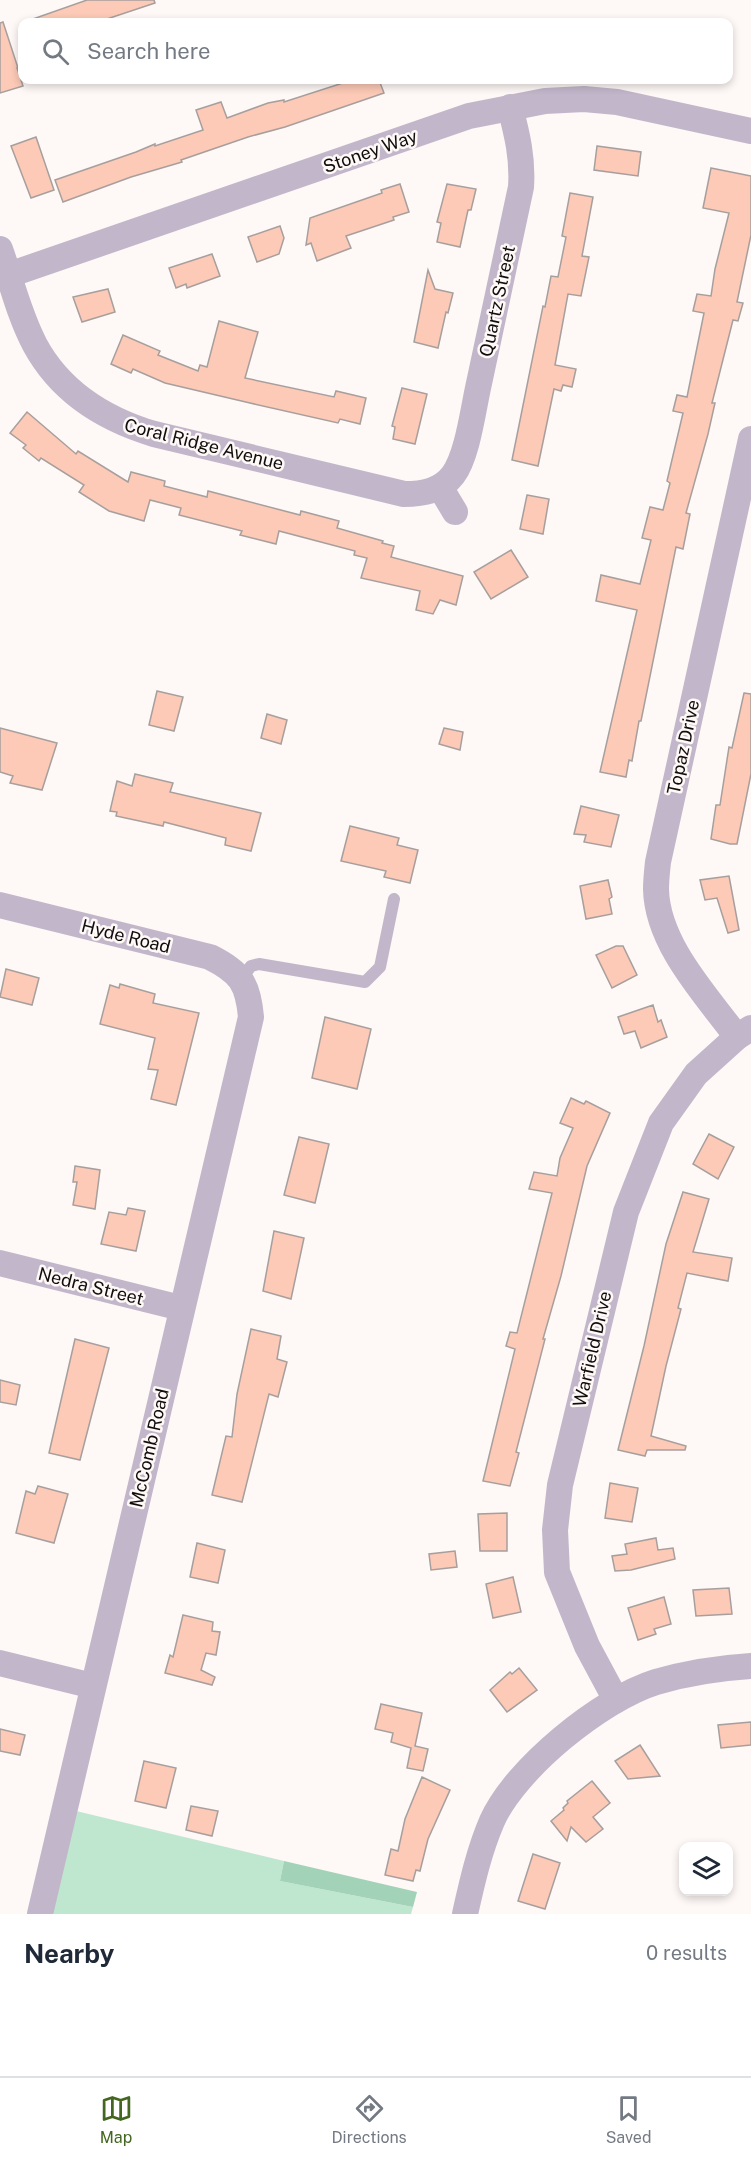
<!DOCTYPE html>
<style>
:root{--surface:#fff;--page:#f2f2f3;--text:#1f2937;--muted:#747a83;--line:#e0e1e3;--accent:#436720}
body{margin:0;font-family:"Public Sans",sans-serif;background:var(--page);color:var(--text)}
.controls{position:absolute;right:18px;bottom:18px;display:grid;overflow:hidden;border-radius:12px;box-shadow:0 3px 9px #0003}
.controls button{width:54px;height:54px;display:grid;place-items:center;padding:0;border:0;border-bottom:2px solid var(--line);background:var(--surface);color:var(--text);font:30px sans-serif}
.list{margin:0;padding:0;list-style:none}
h2{display:flex;justify-content:space-between;align-items:center;height:78px;margin:0;padding:0 24px;font-size:26px}
h2 small{font-size:20px;font-weight:400;color:var(--muted)}
.icon{flex:none;width:33px;height:33px;fill:none;stroke:currentColor;stroke-width:2;stroke-linecap:round;stroke-linejoin:round}
.map{position:relative;flex:none;width:751px;height:1914px;overflow:hidden}
.search{position:absolute;background:var(--surface);box-shadow:0 3px 9px #0003;left:18px;right:18px;top:18px;height:66px;display:flex;align-items:center;gap:15px;box-sizing:border-box;padding:0 21px;border-radius:12px;color:var(--muted);font-size:22px}
.sheet{height:162px;background:var(--surface)}
nav{display:flex;justify-content:space-around;align-items:center;box-sizing:border-box;height:84px;border-top:2px solid var(--line);background:var(--surface);font-size:16px;color:var(--muted)}
nav a{display:grid;justify-items:center;gap:3px}
nav .on{color:var(--accent)}
.map>svg:first-child{display:block}
.green{fill:#bfe7d0}
.forest{fill:#a2d2b7}
.building{fill:#fccab7;stroke:#a79f9d;stroke-width:1.5}
.lines{fill:none;stroke-linecap:round;stroke-linejoin:round}
.lane{stroke:#c2b7ca;stroke-width:12}
.street{stroke:#c2b7ca;stroke-width:26}
.labels{text-anchor:middle;dominant-baseline:central;stroke-width:5;stroke-linejoin:round;paint-order:stroke}
.street-label{font-size:18px;fill:#100d0d;stroke:#fef8f6}
</style>
<div class="map">
<svg width="751" height="1914" viewBox="0 0 751 1914">
<rect width="100%" height="100%" fill="#fef8f6"/>
<polygon class="green" points="72,1810 284,1861 280,1881 413,1907 411,1914 50,1914"/>
<polygon class="forest" points="284,1861 417,1892 413,1907 280,1881"/>
<g class="building">
<polygon points="87,0 154,0 155,3 98,22 30,22 30,20"/>
<polygon points="3,22 18,68 17,68 23,86 0,93 0,23"/>
<polygon points="352,80 379,80 384,93 285,127 248,137 181,160 182,162 131,177 63,202 55,180 136,152 155,144 155,146 203,130 196,110 221,102 227,118 268,103 284,100 284,102"/>
<polygon points="36,137 54,190 31,198 11,146"/>
<polygon points="597,146 641,152 638,176 594,170"/>
<polygon points="711,168 751,176 751,235 737,302 743,303 738,321 733,320 712,403 715,403 708,434 686,513 690,514 683,549 676,547 641,721 639,721 632,761 629,760 626,777 600,772 637,610 596,601 601,575 640,584 651,540 642,538 650,507 663,510 670,483 667,481 683,413 673,411 677,395 687,397 704,313 693,311 697,294 711,296 715,269 729,213 703,208"/>
<polygon points="400,184 409,212 393,217 394,220 346,236 351,248 317,261 311,243 306,245 310,218 382,193 381,190"/>
<polygon points="447,184 476,189 471,210 468,210 460,247 437,242 441,223 437,222"/>
<polygon points="570,193 593,197 582,256 589,257 581,296 568,294 555,365 576,369 572,387 563,385 561,391 554,389 538,466 512,460 543,306 545,307 551,276 558,277 566,237 562,236"/>
<polygon points="280,226 284,238 279,254 257,262 248,237"/>
<polygon points="212,254 220,276 187,288 186,284 176,288 169,268"/>
<polygon points="428,270 435,289 453,293 448,313 446,312 438,348 414,342"/>
<polygon points="108,289 115,312 82,322 73,297"/>
<polygon points="219,321 258,332 245,378 334,397 336,391 366,398 360,424 340,419 338,423 250,403 165,383 133,369 131,373 111,364 123,335 160,351 158,355 198,371 200,365 207,367"/>
<polygon points="402,388 427,394 415,444 393,439 395,427 392,426"/>
<polygon points="27,412 76,454 78,451 128,482 131,472 165,481 164,486 207,497 208,491 300,515 301,511 339,521 337,528 383,541 382,543 394,546 391,557 463,576 456,605 440,600 433,614 416,610 420,591 361,578 367,558 354,555 355,551 279,531 276,544 240,535 242,531 179,515 181,508 150,500 144,521 109,511 79,492 84,485 41,458 39,461 23,448 26,445 10,433"/>
<polygon points="527,495 549,499 543,534 520,529"/>
<polygon points="511,550 528,577 491,599 474,572"/>
<polygon points="157,691 183,697 174,731 149,725"/>
<polygon points="744,693 751,694 751,774 737,844 730,844 711,839 716,805 720,805 729,747 732,748"/>
<polygon points="267,714 287,720 281,744 261,738"/>
<polygon points="0,728 57,743 42,790 10,783 13,776 0,772"/>
<polygon points="444,728 463,732 460,750 439,744"/>
<polygon points="135,774 173,783 170,792 261,813 251,851 225,845 226,838 164,822 163,826 116,816 117,812 110,811 117,781 132,786"/>
<polygon points="581,806 619,815 611,847 584,842 586,835 574,834"/>
<polygon points="350,826 399,838 397,845 418,850 410,883 384,877 386,871 341,861"/>
<polygon points="729,876 739,930 728,933 717,898 705,900 700,880"/>
<polygon points="608,880 612,897 609,899 612,914 586,919 580,886"/>
<polygon points="616,946 623,946 637,975 612,988 596,955"/>
<polygon points="6,969 39,978 32,1005 0,997"/>
<polygon points="120,984 155,994 153,1003 199,1013 176,1105 151,1099 158,1070 148,1069 155,1038 100,1024 110,985 119,988"/>
<polygon points="653,1005 658,1022 661,1020 667,1037 641,1048 635,1031 624,1034 618,1017"/>
<polygon points="325,1017 371,1029 357,1089 312,1078"/>
<polygon points="571,1098 584,1104 586,1101 610,1113 587,1166 561,1276 543,1339 545,1339 516,1452 519,1453 510,1486 483,1481 515,1349 506,1346 510,1332 517,1333 552,1193 529,1189 534,1172 557,1176 560,1158 573,1128 560,1123"/>
<polygon points="709,1134 734,1147 718,1179 693,1164"/>
<polygon points="299,1137 329,1144 315,1203 284,1195"/>
<polygon points="75,1166 100,1170 95,1209 73,1205 77,1182 73,1182"/>
<polygon points="683,1192 709,1199 693,1252 732,1258 728,1281 687,1273 678,1308 681,1309 666,1366 651,1436 686,1446 685,1450 647,1450 645,1456 618,1450 644,1346 666,1244"/>
<polygon points="128,1208 145,1211 136,1251 101,1244 109,1212 126,1215"/>
<polygon points="274,1231 304,1238 291,1299 263,1291"/>
<polygon points="251,1329 281,1336 277,1359 287,1362 278,1397 269,1394 242,1502 212,1495 226,1436 232,1437 237,1394"/>
<polygon points="75,1339 109,1348 80,1460 49,1453"/>
<polygon points="0,1380 20,1385 16,1405 0,1402"/>
<polygon points="610,1483 638,1488 632,1522 605,1518"/>
<polygon points="38,1486 68,1494 54,1543 16,1533 26,1491 35,1494"/>
<polygon points="507,1513 507,1551 480,1551 478,1514"/>
<polygon points="656,1538 658,1550 673,1548 675,1559 631,1570 615,1571 612,1556 627,1554 625,1544"/>
<polygon points="197,1543 225,1550 218,1583 190,1577"/>
<polygon points="455,1551 457,1567 431,1570 429,1554"/>
<polygon points="513,1577 521,1612 493,1618 486,1584"/>
<polygon points="729,1588 732,1614 696,1616 693,1590"/>
<polygon points="664,1597 671,1624 654,1629 656,1634 638,1640 628,1608"/>
<polygon points="183,1615 213,1622 212,1631 220,1632 216,1655 206,1653 201,1670 215,1677 212,1685 165,1673 170,1655 173,1657"/>
<polygon points="519,1668 537,1690 507,1712 490,1690 510,1672 512,1674"/>
<polygon points="381,1704 422,1713 415,1746 428,1749 423,1771 407,1768 411,1748 391,1742 393,1733 375,1729"/>
<polygon points="751,1722 751,1745 721,1748 718,1725"/>
<polygon points="0,1729 25,1735 20,1755 0,1751"/>
<polygon points="640,1745 660,1776 628,1779 615,1761"/>
<polygon points="144,1761 176,1768 166,1808 135,1801"/>
<polygon points="422,1777 450,1790 428,1839 420,1871 416,1870 413,1881 385,1875 391,1849 398,1851 405,1819"/>
<polygon points="592,1781 610,1803 593,1817 603,1829 586,1842 571,1827 567,1841 551,1821 564,1810 563,1808 568,1803 567,1801"/>
<polygon points="191,1806 218,1811 212,1836 186,1830"/>
<polygon points="533,1854 560,1863 545,1909 518,1901"/>
</g>
<g class="lines">
<polyline class="lane" points="241,979 251,966 259,964 365,982 380,967 394,899"/>
<g class="street">
<path d="M0 249C11 280 19 315 35 345 61 393 104 419 154 434L404 494C423 494 441 491 453 475 467 457 473 411 478 388 492 321 507 254 521 187 523 158 517 134 510 107"/>
<polyline points="0,278 469,116 545,101 584,99 617,102 751,131"/>
<polyline points="440,487 455,512"/>
<path d="M0 905 210 957C240 972 248 983 251 1017L40 1914"/>
<path d="M737 1037C706 995 657 944 656 889 656 880 657 871 658 862L751 439"/>
<polyline points="0,1263 181,1308"/>
<polyline points="0,1663 93,1686"/>
<polyline points="616,1700 587,1646 557,1572 555,1530 560,1485 626,1212 661,1123 696,1074 737,1037 751,1028"/>
<path d="M465 1914C472 1883 479 1851 492 1821 515 1769 601 1699 656 1682 687 1673 719 1668 751 1666"/>
</g>
</g>
<g class="labels">
<g class="street-label">
<text transform="translate(370 151) rotate(-19)">Stoney Way</text>
<text transform="translate(497 301) rotate(-78)">Quartz Street</text>
<text transform="translate(204 444) rotate(14)">Coral Ridge Avenue</text>
<text transform="translate(683 747) rotate(-78)">Topaz Drive</text>
<text transform="translate(126 936) rotate(14)">Hyde Road</text>
<text transform="translate(91 1286) rotate(14)">Nedra Street</text>
<text transform="translate(592 1349) rotate(-77)">Warfield Drive</text>
<text transform="translate(149 1448) rotate(-77)">McComb Road</text>
</g>
</g>
</svg>
<div class="controls">
<button><svg class="icon" aria-label="layers" viewBox="0 0 24 24"><path d="M12 4l9 5-9 5-9-5zM3 14l9 5 9-5"/></svg></button>
</div>
<div class="search"><svg class="icon" aria-label="search" viewBox="0 0 24 24"><circle cx="10" cy="10" r="6"/><path d="M15 15l6 6"/></svg>Search here</div>
</div>
<section class="sheet">
<h2>Nearby<small>0 results</small></h2>
<ul class="list">
</ul>
</section>
<nav>
<a class="on"><svg class="icon" aria-label="map" viewBox="0 0 24 24"><path d="M3 6l6-2 6 2 6-2v14l-6 2-6-2-6 2zM9 4v14M15 6v14"/></svg>Map</a>
<a><svg class="icon" aria-label="directions" viewBox="0 0 24 24"><path d="M12 3l9 9-9 9-9-9zM9 14v-3h6M13 9l2 2-2 2"/></svg>Directions</a>
<a><svg class="icon" aria-label="saved" viewBox="0 0 24 24"><path d="M7 4h10v16l-5-4-5 4z"/></svg>Saved</a>
</nav>
